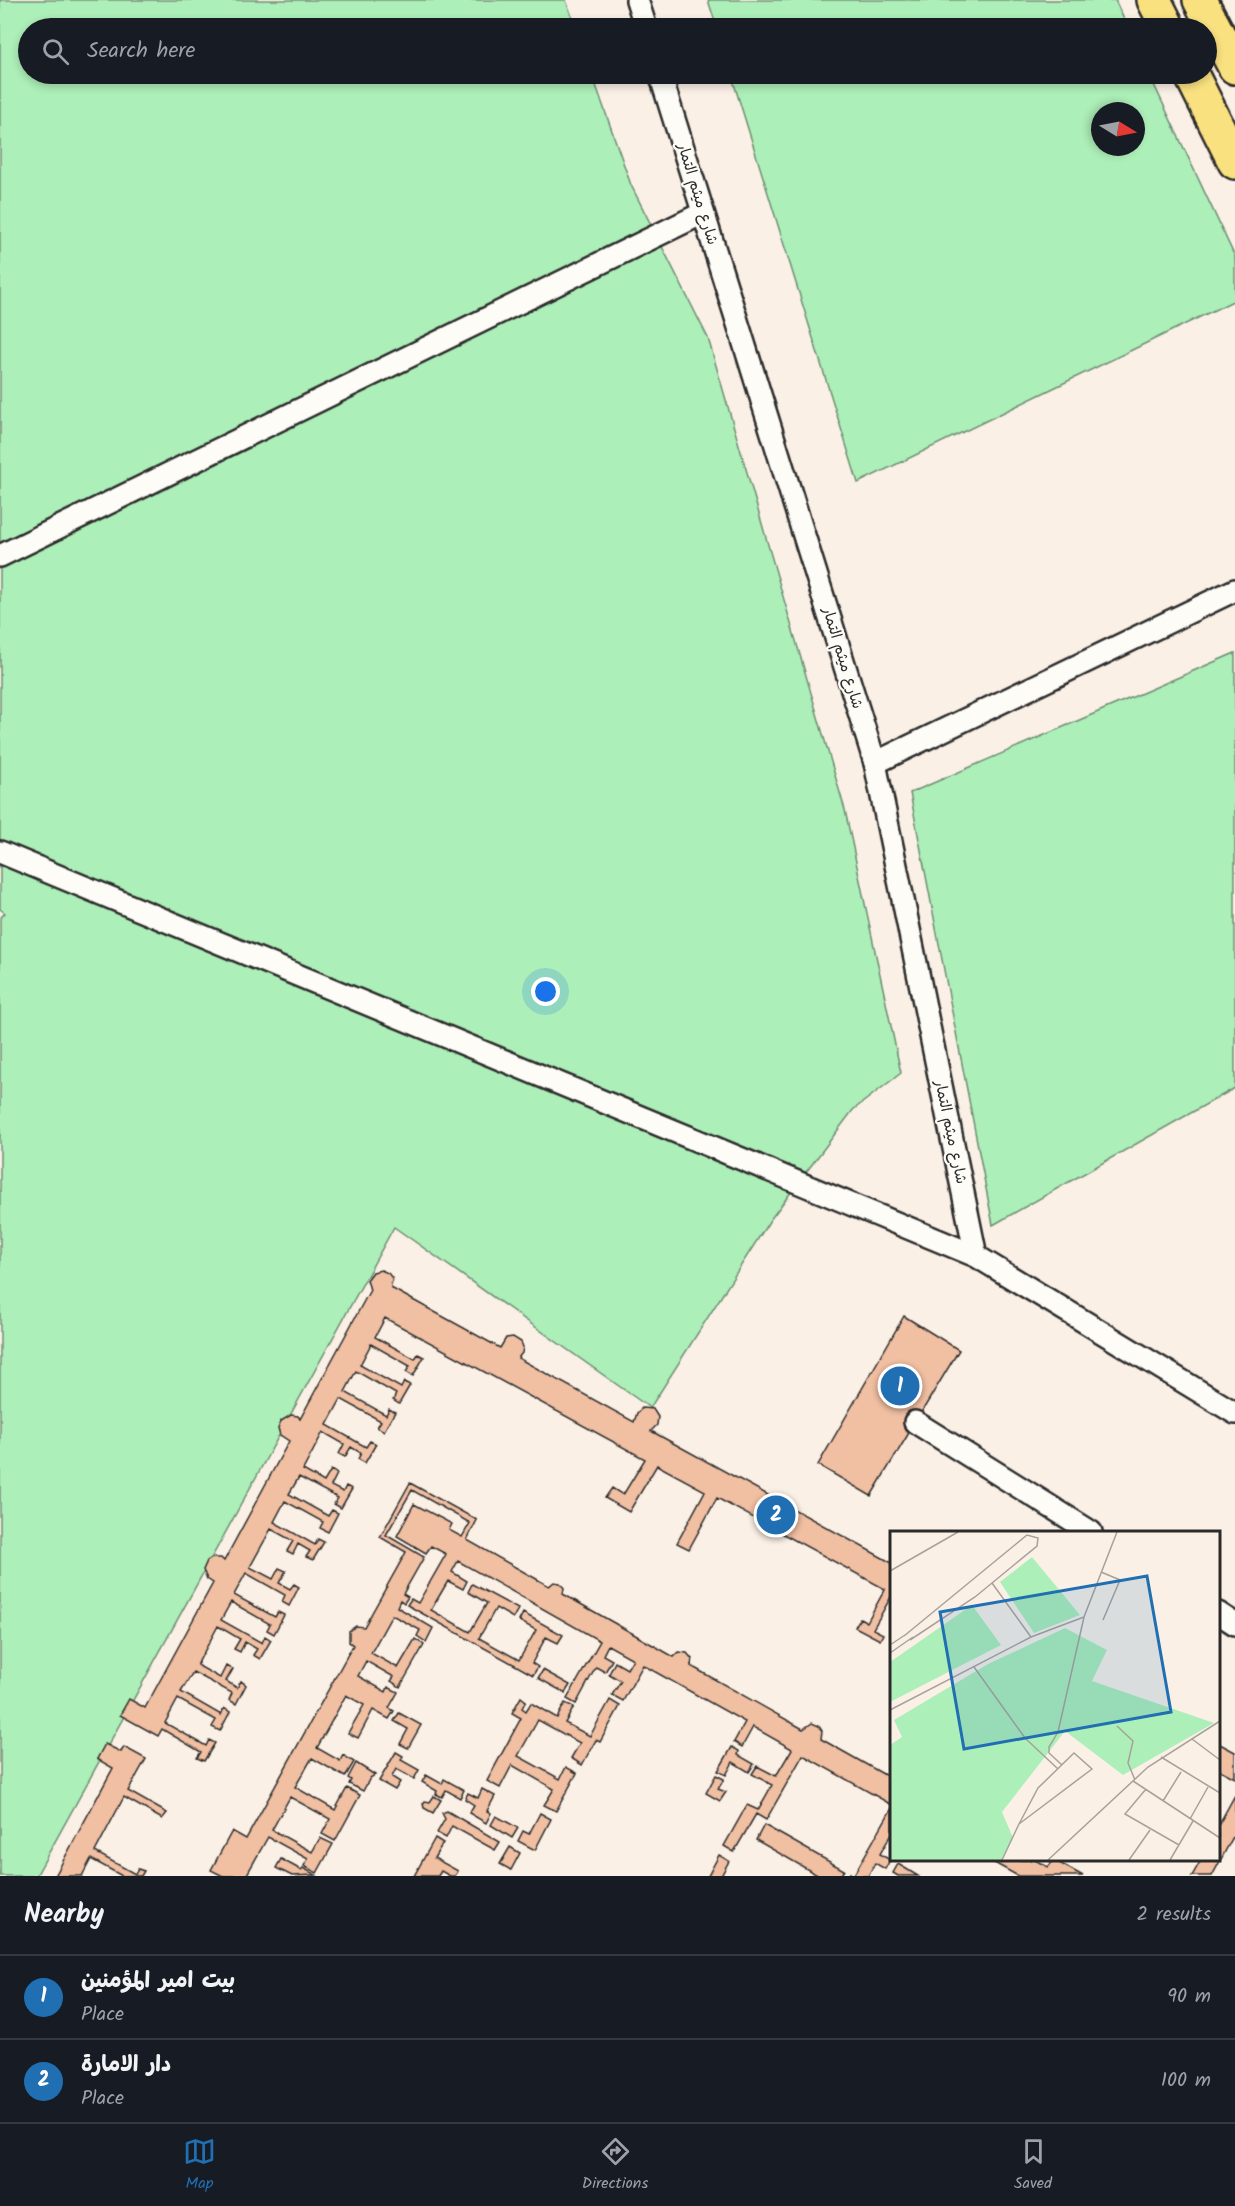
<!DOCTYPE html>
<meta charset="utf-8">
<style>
:root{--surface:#171b24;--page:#20242c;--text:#f1f3f6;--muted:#9ea1a6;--line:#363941;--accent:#1f6fb2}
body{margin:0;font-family:Kalam,"Playpen Sans Arabic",sans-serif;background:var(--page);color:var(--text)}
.compass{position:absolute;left:1091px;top:102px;width:54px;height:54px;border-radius:50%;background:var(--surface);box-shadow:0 3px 9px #0003;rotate:100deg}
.you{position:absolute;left:546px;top:992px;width:21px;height:21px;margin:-15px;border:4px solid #fff;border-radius:50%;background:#1a73e8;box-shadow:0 0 0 9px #1a73e833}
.badge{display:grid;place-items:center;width:39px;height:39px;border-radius:50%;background:var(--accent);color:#fff;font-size:20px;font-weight:700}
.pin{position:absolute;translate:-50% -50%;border:3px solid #fff;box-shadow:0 2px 6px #0006}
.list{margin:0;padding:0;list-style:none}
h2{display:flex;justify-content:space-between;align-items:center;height:78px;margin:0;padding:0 24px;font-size:26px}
h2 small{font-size:20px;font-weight:400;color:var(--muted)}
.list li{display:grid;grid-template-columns:39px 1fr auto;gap:18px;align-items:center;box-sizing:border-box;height:84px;padding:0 24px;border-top:2px solid var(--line)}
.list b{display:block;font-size:22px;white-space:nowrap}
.list p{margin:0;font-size:20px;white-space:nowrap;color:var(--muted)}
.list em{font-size:20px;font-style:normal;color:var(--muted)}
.icon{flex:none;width:33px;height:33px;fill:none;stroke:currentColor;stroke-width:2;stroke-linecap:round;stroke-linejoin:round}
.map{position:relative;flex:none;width:1235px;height:1876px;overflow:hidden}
.search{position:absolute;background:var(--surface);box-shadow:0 3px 9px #0003;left:18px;right:18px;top:18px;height:66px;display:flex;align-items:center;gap:15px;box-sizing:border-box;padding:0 21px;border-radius:33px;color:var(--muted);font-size:22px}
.sheet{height:246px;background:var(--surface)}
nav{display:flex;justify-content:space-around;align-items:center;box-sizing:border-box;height:84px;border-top:2px solid var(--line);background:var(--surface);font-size:16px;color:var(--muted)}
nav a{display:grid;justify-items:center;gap:3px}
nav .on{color:var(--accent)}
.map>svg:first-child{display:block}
.green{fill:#adefb8;stroke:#6c8d72;stroke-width:1.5;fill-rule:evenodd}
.building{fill:#f1bfa2;stroke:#2b2b2b;stroke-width:1.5}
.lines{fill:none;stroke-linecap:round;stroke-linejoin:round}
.service-casing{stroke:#2b2b2b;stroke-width:26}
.trunk-casing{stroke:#2b2b2b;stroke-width:38}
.service{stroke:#fdfcf7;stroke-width:21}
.trunk{stroke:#fae180;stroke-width:33}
.labels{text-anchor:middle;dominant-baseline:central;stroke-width:4.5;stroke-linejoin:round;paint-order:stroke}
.street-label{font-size:15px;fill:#2b2b2b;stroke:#fdfcf7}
.inset-road{fill:none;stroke:#a8a19b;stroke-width:1.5}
.view{fill:#1f6fb2;fill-opacity:0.15;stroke:#1f6fb2;stroke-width:3}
.inset-edge{fill:none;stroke:#2b2b2b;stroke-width:3}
</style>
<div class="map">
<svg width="1235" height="1876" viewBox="0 0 1235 1876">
<rect width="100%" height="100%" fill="#fbf0e6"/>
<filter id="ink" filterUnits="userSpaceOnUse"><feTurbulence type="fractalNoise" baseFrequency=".0167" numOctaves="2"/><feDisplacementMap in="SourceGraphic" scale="12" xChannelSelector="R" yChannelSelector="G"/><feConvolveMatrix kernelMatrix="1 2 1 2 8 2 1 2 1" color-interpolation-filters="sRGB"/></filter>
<g filter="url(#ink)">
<g class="green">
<polygon points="0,0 566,0 576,28 28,28 28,74 592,74 631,185 708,338 845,810 901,1073 853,1110 770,1220 650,1408 394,1227 36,1876 0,1876 0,918 5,913 0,909"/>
<polygon points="708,0 1115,0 1128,28 717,28"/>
<path d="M731 74H1149L1235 257V300L858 483ZM1100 111H1136V147H1100Z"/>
<polygon points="1235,653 1235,1088 993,1225 910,793"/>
</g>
<g class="building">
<polygon points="381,1270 388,1273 392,1278 391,1288 500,1348 506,1338 513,1337 521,1342 523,1347 522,1353 518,1358 634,1422 637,1413 642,1408 653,1409 658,1417 657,1425 651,1431 892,1563 892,1595 873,1629 883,1634 880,1640 855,1627 860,1618 867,1622 885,1589 717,1498 689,1549 677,1543 705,1491 657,1465 629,1512 605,1498 612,1488 623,1495 645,1459 385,1318 375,1337 415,1359 418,1354 424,1357 413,1376 406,1372 410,1366 371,1344 360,1365 401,1388 404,1382 410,1385 399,1404 393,1400 396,1394 356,1371 345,1392 386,1415 389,1409 395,1412 384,1431 377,1427 381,1421 341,1399 327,1425 366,1447 370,1441 376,1444 365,1463 358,1459 361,1453 351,1447 345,1457 339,1454 344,1444 323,1432 303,1470 324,1482 331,1470 337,1474 331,1486 343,1492 346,1486 352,1489 341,1508 334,1504 338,1498 299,1477 289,1494 328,1516 332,1510 338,1513 328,1532 320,1528 323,1522 285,1501 274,1522 315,1545 318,1539 324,1542 313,1560 306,1557 310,1551 298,1544 293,1554 287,1551 293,1541 271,1529 250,1567 273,1579 279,1568 286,1571 279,1583 290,1589 294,1584 299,1587 289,1606 282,1602 285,1595 246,1573 234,1595 275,1617 278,1612 284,1615 274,1634 267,1630 270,1624 231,1602 221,1620 262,1643 265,1636 271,1640 260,1659 253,1655 257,1649 245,1642 240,1652 234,1649 240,1639 218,1626 197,1665 220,1678 226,1666 233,1669 226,1681 237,1688 241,1681 246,1685 236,1704 229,1700 232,1693 193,1672 181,1692 221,1715 224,1708 230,1712 220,1731 212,1727 216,1720 178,1699 165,1723 206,1746 209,1740 215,1743 204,1761 197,1758 201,1752 162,1729 158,1736 120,1715 129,1699 145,1708 213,1583 207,1579 203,1570 207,1561 212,1558 221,1558 224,1561 289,1441 280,1435 278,1428 281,1421 291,1415 298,1416 300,1419 370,1290 367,1280 373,1272"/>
<polygon points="904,1316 959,1350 871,1496 818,1465"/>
<polygon points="410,1483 477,1520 467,1540 549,1586 554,1582 560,1583 564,1588 563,1594 674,1657 679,1652 687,1653 692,1659 691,1666 803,1729 812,1723 819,1726 822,1731 821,1739 892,1779 892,1805 803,1755 766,1820 756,1814 734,1852 724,1846 747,1805 758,1810 772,1785 752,1774 757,1766 776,1776 792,1749 753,1727 742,1747 734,1742 745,1722 643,1665 623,1701 612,1695 621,1681 609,1674 615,1662 627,1669 633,1659 608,1645 603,1655 612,1660 605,1672 596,1667 576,1704 567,1699 600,1641 458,1561 452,1572 467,1581 463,1589 448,1581 431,1610 470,1632 487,1603 468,1592 472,1584 518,1609 513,1618 496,1608 479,1638 519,1660 536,1630 519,1621 523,1613 563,1635 558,1643 546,1637 532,1663 538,1667 533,1675 407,1605 411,1599 418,1603 446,1554 431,1546 426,1553 397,1536 414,1504 452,1524 449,1530 462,1537 470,1523 412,1490 386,1535 424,1557 403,1594 408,1597 404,1603 400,1600 397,1607 433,1628 426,1642 417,1636 420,1630 392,1615 371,1653 398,1668 415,1639 424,1645 400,1687 391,1681 394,1677 366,1661 358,1676 386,1692 388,1687 398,1692 389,1708 394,1711 389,1719 373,1710 358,1738 348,1733 364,1705 346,1695 317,1748 340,1761 343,1755 354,1762 345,1777 312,1758 295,1787 335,1810 347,1788 360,1795 335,1841 322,1834 330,1819 290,1797 272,1830 312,1852 320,1838 333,1844 317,1873 304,1866 308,1859 268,1837 246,1876 223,1876 211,1870 232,1831 246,1839 353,1645 349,1642 349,1631 356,1626 364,1627 406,1552 380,1537"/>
<polygon points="543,1670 570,1685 565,1693 538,1678"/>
<polygon points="521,1697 526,1701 522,1708 526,1711 531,1703 557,1718 565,1703 574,1707 565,1723 590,1736 610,1700 620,1706 600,1742 596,1740 582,1765 571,1758 580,1743 538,1720 518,1756 560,1779 566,1767 577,1773 556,1811 544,1805 554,1789 512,1765 500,1788 487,1781 521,1718 512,1713"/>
<polygon points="399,1713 421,1725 408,1748 400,1744 408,1729 394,1721"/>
<polygon points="1218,1743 1235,1752 1235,1778 1218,1769"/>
<polygon points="105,1744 121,1752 124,1747 146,1759 128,1791 167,1813 162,1819 124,1797 95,1852 135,1874 138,1869 144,1871 141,1876 122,1876 91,1859 82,1876 55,1876 113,1768 97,1759"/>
<polygon points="732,1747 739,1751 738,1755 754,1764 749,1772 733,1762 726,1775 718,1771"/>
<polygon points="396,1752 403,1756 401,1760 419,1770 414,1779 396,1769 392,1777 400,1782 395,1790 379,1781"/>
<polygon points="356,1763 375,1775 370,1778 363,1791 349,1784 351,1780 348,1778"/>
<polygon points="426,1775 442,1784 444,1779 464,1790 460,1798 446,1790 442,1797 436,1794 437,1791 422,1782"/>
<polygon points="716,1775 724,1779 718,1789 726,1792 720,1801 706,1793"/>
<polygon points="482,1789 495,1796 487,1811 491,1813 486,1823 469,1813 474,1805 465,1799 468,1793 478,1798"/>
<polygon points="1235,1795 1235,1833 1212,1876 1192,1876 1201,1860 1218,1860 1218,1826"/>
<polygon points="434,1796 441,1800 433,1813 424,1808 423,1804 425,1801 430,1802"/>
<polygon points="892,1808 892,1833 880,1854 890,1860 885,1869 875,1863 868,1876 848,1876 850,1873 853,1876"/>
<polygon points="447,1811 500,1842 495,1850 452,1826 446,1838 437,1833 445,1819 442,1813"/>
<polygon points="540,1813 551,1819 535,1850 518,1841 523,1831 529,1834"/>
<polygon points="496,1816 518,1828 512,1838 491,1825"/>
<polygon points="764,1825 844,1870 840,1876 819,1876 756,1840"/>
<polygon points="435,1838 443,1843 434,1858 458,1871 455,1876 450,1876 441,1871 438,1876 414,1876"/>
<polygon points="510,1847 520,1853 511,1870 500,1864"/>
<polygon points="719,1855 729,1861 721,1876 708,1876"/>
<polygon points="281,1859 301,1870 303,1868 316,1875 292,1876 276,1868"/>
<polygon points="989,1860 1035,1860 1048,1867 1054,1860 1083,1876 1018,1876"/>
<polygon points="898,1864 918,1876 898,1876 893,1873"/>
</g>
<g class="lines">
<defs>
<g id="service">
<polyline points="637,0 646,28"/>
<polyline points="660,74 875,763 976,1256"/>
<polyline points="0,556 703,213"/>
<polyline points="875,763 1235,590"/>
<polyline points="0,852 976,1256 1235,1413"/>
<polyline points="915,1422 1091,1532"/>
<polyline points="1218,1613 1235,1624"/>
</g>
<g id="trunk">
<polyline points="1154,0 1168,28"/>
<polyline points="1200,0 1235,67"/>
<polyline points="1191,74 1235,162"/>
</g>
</defs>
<use href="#service" class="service-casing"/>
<use href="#trunk" class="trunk-casing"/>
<use href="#service" class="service"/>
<use href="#trunk" class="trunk"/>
</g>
</g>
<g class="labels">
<g class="street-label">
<text transform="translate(697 194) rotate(73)">شارع ميثم التمار</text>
<text transform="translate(842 658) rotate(73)">شارع ميثم التمار</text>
<text transform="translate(950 1132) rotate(78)">شارع ميثم التمار</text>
</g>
</g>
<g transform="translate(890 1531)">
<rect width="330" height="330" fill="#fbf0e6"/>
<path d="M142 26 190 84 144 102 110 51ZM82 74 111 114 0 171V131ZM175 97 217 119 202 150 324 192 233 244 175 200 112 281 123 307 112 329H0V214L12 206 4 189 98 133Z" fill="#adefb8"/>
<path class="inset-road" d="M0 40 68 1M211 41 230 49 213 89M102 52 141 106M14 105 137 4 148 7 147 15 85 66 20 109M0 114 18 102M0 122 23 106M84 136 135 207 168 238M0 179 141 106 194 86M227 195 243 210 238 232 245 249M302 208 330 229M271 226 330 262M172 234 159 222V216L168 201 194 86 227 1M243 250 330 307M256 258 235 283 289 314M273 270 291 241M300 288 318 256M112 329 129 293 148 257 184 222 202 238 129 293M158 329 258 236 330 190M239 329 260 299M280 329 303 290"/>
<path class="view" d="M257 45 281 181 74 218 50 81Z"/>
<rect width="330" height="330" class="inset-edge"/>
</g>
</svg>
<svg class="compass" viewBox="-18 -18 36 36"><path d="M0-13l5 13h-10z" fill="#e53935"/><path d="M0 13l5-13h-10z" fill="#9ea1a6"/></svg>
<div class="you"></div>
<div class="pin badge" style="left:900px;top:1386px">1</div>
<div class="pin badge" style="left:776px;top:1515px">2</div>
<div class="search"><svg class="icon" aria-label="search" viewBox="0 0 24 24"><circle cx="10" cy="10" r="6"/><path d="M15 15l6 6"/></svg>Search here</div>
</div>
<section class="sheet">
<h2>Nearby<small>2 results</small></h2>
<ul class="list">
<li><span class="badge">1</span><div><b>بيت امير المؤمنين</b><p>Place</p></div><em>90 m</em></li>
<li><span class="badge">2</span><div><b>دار الامارة</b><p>Place</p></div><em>100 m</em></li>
</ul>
</section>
<nav>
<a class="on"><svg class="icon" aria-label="map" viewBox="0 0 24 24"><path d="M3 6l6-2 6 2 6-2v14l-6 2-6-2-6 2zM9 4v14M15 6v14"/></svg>Map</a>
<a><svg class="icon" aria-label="directions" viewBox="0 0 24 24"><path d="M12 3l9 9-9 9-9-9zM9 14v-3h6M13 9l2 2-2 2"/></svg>Directions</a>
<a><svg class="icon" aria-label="saved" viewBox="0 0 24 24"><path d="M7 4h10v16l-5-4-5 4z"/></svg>Saved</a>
</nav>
